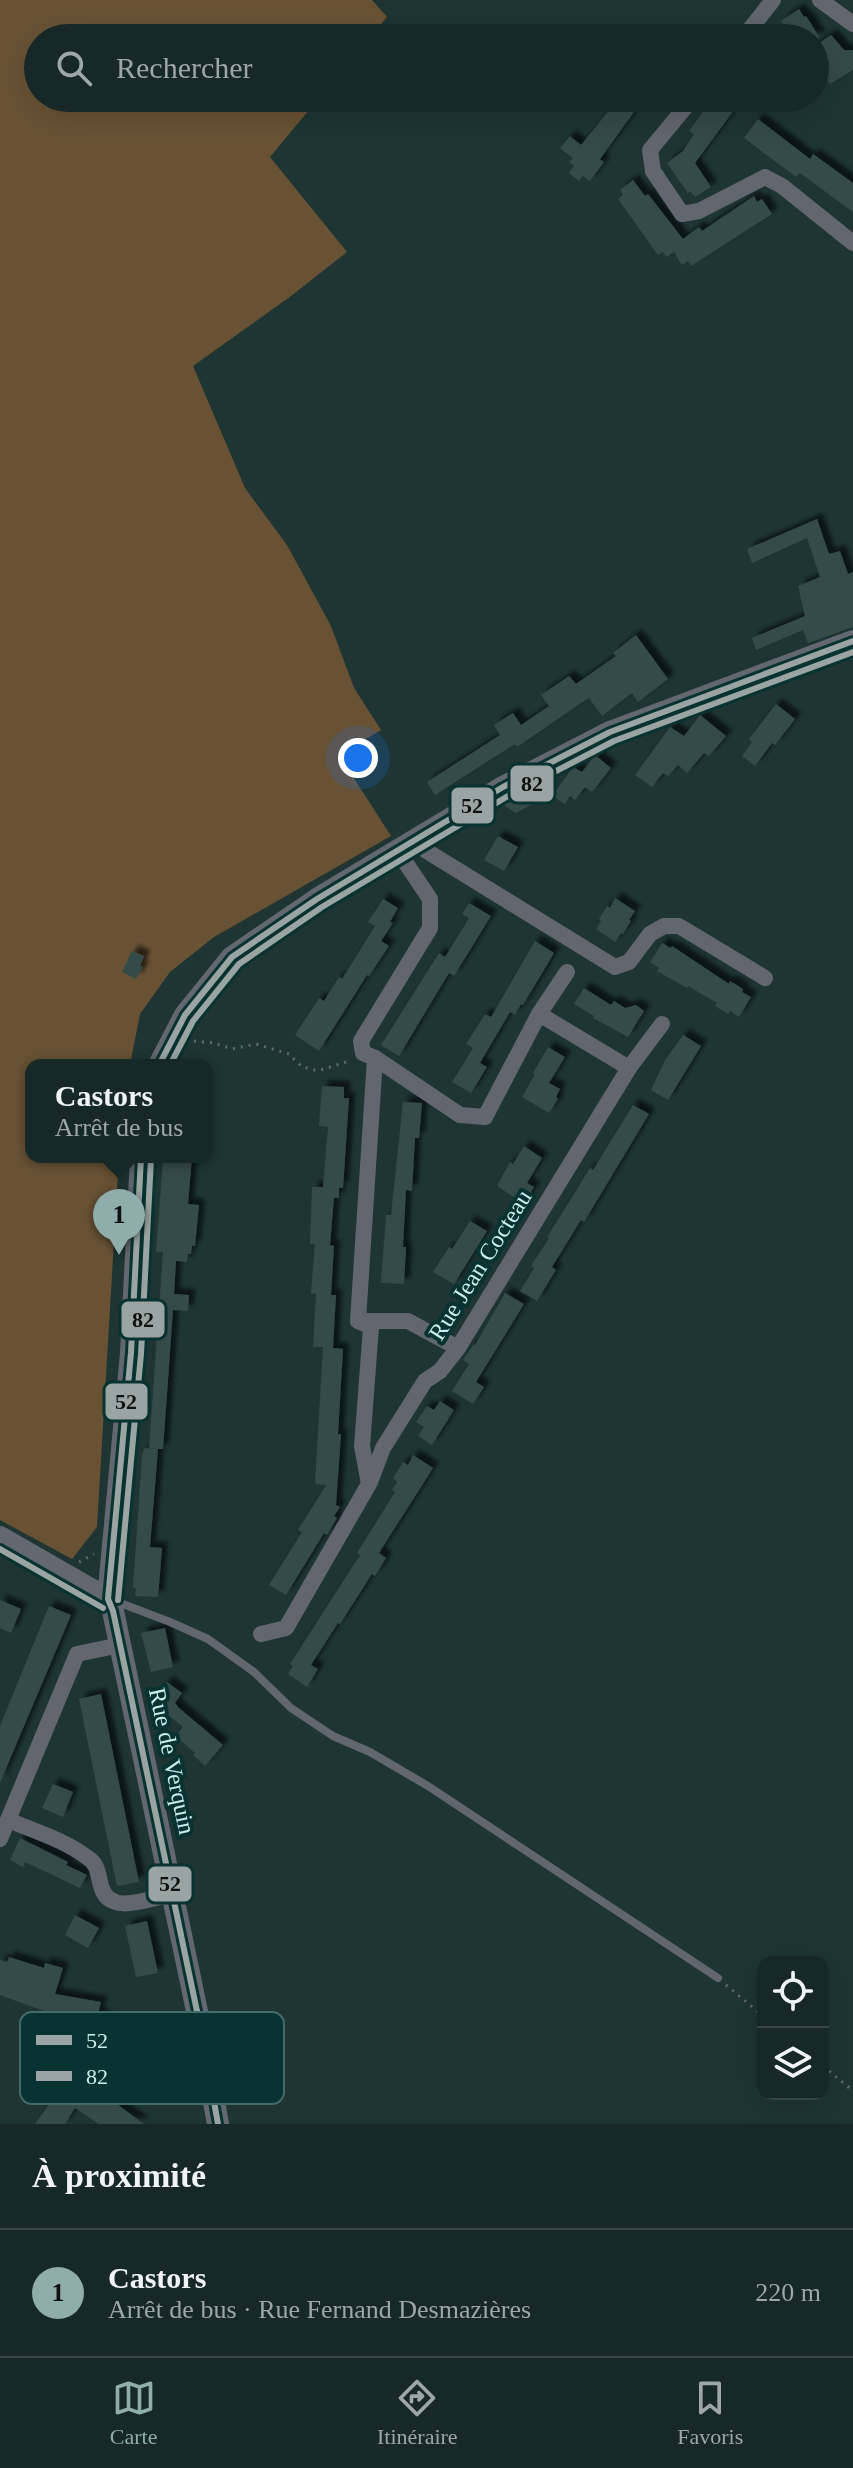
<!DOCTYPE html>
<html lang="fr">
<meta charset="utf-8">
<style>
:root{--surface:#162827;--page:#233433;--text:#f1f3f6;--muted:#9ea6a7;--line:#354444;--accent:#8eadab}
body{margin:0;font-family:Georgia,serif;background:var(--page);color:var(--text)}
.controls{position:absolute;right:24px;bottom:24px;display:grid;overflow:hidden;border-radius:16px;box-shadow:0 8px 32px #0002}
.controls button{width:72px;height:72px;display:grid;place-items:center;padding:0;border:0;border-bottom:2px solid var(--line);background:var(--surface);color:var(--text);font:40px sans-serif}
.you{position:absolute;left:358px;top:758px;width:28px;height:28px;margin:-20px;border:6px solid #fff;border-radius:50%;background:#1a73e8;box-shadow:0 0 0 12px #1a73e833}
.badge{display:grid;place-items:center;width:52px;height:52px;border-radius:50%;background:var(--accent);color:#111;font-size:26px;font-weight:700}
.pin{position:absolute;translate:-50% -66px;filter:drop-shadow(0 2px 4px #0008)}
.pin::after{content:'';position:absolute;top:42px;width:28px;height:24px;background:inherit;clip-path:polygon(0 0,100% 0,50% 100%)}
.popup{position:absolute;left:25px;top:1059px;width:188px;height:104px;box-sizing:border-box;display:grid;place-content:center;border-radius:16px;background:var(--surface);filter:drop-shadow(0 2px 6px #0005);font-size:26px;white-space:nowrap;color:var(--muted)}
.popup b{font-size:30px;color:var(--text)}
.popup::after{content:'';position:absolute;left:50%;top:100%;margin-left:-16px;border:16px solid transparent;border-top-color:var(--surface)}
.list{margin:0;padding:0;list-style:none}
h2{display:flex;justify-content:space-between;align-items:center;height:104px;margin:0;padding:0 32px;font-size:34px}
h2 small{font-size:26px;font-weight:400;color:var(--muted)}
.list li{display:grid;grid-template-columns:52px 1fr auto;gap:24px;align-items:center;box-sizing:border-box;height:128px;padding:0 32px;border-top:2px solid var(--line)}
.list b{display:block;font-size:30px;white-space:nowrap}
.list p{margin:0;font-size:26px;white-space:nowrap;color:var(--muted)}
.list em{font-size:26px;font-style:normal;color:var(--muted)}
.icon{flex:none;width:44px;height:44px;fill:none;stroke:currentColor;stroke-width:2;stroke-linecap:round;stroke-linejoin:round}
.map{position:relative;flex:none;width:853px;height:2124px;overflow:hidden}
.search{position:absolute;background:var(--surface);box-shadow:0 8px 32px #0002;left:24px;right:24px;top:24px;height:88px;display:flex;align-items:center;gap:20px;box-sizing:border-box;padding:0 28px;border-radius:44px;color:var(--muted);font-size:30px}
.sheet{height:232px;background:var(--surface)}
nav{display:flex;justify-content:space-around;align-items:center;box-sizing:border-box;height:112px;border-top:2px solid var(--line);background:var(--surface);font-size:22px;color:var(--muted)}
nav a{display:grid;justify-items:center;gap:4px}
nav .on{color:var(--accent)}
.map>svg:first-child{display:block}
.green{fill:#695234}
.building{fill:#354c47;filter:url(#shadow)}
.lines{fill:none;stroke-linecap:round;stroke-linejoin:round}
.path{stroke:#616b70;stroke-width:3;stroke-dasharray:2 6;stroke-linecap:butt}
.lane{stroke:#62666e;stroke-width:8}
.street{stroke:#62666e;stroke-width:16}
.secondary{stroke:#626770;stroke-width:22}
.bus-1-casing{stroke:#083331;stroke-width:12}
.bus-2-casing{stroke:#083331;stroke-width:12}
.bus-1{stroke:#9aa5a3;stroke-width:6}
.bus-2{stroke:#9aa5a3;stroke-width:6}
.labels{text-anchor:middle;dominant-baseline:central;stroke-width:8;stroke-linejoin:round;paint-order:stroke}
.street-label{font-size:24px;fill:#caeeeb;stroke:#083331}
.key{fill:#083331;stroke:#426b69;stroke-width:2}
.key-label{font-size:22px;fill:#caeeeb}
.line-badge{stroke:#083331;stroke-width:3}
.pale-badge-label{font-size:22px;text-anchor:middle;font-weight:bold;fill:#111}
</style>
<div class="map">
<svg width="853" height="2124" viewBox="0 0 853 2124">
<defs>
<filter id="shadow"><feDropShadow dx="6" dy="-6" stdDeviation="2" flood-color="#0009"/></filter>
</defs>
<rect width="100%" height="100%" fill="#1e3534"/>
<polygon class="green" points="0,0 372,0 387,17 369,38 38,38 38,98 319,98 270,157 347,252 291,296 193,366 245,488 287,545 331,626 354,688 381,730 339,755 391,836 214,937 170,972 140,1014 130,1065 31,1065 31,1157 119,1157 97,1527 72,1559 0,1520"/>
<g class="building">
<polygon points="799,9 804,17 806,16 820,38 793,38 781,21"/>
<polygon points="831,35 844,50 853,50 853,70 830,84 815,62 815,46"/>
<polygon points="619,98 644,98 600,159 604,162 590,181 583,176 579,181 569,173 574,166 569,162 573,158 560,148 570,136 581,145"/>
<polygon points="713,98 743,98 695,163 711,187 695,197 690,191 688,193 667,163 683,151 694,134 689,131"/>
<polygon points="758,119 810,159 813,154 853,183 853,212 800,173 796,177 744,138"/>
<polygon points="633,180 645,196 648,194 683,239 699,227 702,231 754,196 757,202 762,199 772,214 691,266 688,261 682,265 674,252 666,257 663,252 658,255 618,199 623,195 620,190"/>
<polygon points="817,519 829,554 840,551 848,574 853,572 853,627 808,643 803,630 756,650 752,638 805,616 798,586 820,577 807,538 752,563 747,549"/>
<polygon points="636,635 668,679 638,702 632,693 602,716 589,698 587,699 517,747 515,744 435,795 427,782 500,735 494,725 513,713 521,725 549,706 541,695 569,676 576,684 616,656 613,653"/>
<polygon points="776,704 795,719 775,745 772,743 755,766 742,756 752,742 749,739"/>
<polygon points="700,715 726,736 709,756 704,753 687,773 678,765 668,776 663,773 652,787 635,775 670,727 684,736"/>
<polygon points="595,755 611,768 592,792 585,787 575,800 570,796 565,804 552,796 573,767 582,772"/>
<polygon points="539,784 546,797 516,813 502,804"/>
<polygon points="498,836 518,847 504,871 484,860"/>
<polygon points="615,898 635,911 629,920 631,921 623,934 621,933 615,942 596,929 601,921 599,919 607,906 610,908"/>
<polygon points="383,899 398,908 390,922 393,923 381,941 389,946 369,976 367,975 319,1051 295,1035 319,998 324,1001 339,977 342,979 375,926 368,922"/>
<polygon points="469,903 491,916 454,976 449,973 399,1056 381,1045 439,953 445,957 469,918 462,914"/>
<polygon points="535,941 554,953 523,1005 521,1004 515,1015 510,1012 480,1063 487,1067 471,1093 452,1082 473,1048 466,1044 485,1014 491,1017"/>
<polygon points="662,943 671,948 672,946 729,984 730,981 743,989 742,992 751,997 739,1017 730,1011 728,1014 715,1006 717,1003 688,986 687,988 657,971 659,968 650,962"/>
<polygon points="132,951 144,956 140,966 143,967 136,979 122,972"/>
<polygon points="584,988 611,1005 614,1001 625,1008 636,1005 644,1011 628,1037 593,1018 594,1016 574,1004"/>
<polygon points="683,1035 701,1046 668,1100 651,1090 665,1060"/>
<polygon points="548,1047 565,1057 549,1083 560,1089 556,1097 558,1099 549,1113 522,1097 535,1074 533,1073"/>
<polygon points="322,1086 344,1087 344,1098 349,1098 343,1188 339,1188 339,1198 334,1198 330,1245 334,1246 331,1295 336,1295 333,1348 343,1349 338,1434 341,1434 336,1505 340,1507 334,1516 337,1518 327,1535 324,1533 286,1595 269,1585 302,1532 298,1530 326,1485 315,1484 323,1347 313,1347 316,1294 311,1293 315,1244 310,1244 312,1187 323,1187 328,1127 319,1126"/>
<polygon points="403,1102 422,1103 419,1138 415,1138 412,1191 406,1190 403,1247 406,1247 404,1284 381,1283 386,1215 391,1215"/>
<polygon points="633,1105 649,1114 584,1222 581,1220 552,1267 556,1270 537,1301 520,1291 534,1268 531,1266 549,1238 547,1237 564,1210 590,1168 593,1170"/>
<polygon points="524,1146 542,1158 527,1183 534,1187 524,1204 497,1186 510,1162 513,1164"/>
<polygon points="165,1157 192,1157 188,1204 199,1205 195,1246 192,1246 191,1254 188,1254 187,1262 176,1261 174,1294 189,1295 188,1311 173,1310 163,1449 158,1449 150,1547 162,1548 158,1597 135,1596 136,1588 133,1588 142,1456 144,1448 157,1449 149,1448 163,1252 156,1252 163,1161"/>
<polygon points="470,1221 487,1231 454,1284 433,1272 449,1247 452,1249"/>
<polygon points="505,1293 524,1304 476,1382 484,1387 473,1404 452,1391 469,1364 463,1360 474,1344 475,1345"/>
<polygon points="440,1401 454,1410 432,1445 418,1436 424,1427 416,1422 427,1406 434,1410"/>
<polygon points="413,1455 433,1468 379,1553 386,1558 375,1576 372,1574 340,1624 338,1623 311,1665 318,1669 307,1687 288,1674 293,1666 290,1664 360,1555 357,1553 395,1492 392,1490 397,1482 393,1478 403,1462 408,1465"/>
<polygon points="0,1600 21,1609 11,1633 0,1628"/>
<polygon points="49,1606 71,1615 0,1783 0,1726"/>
<polygon points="165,1628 173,1667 151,1672 141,1633"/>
<polygon points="167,1682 182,1693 175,1703 179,1708 223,1745 205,1766 193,1755 195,1753 175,1736 183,1727 162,1710 163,1707 153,1699"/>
<polygon points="101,1694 139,1882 117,1886 79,1699"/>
<polygon points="53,1784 73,1792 63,1817 42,1808"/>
<polygon points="20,1838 68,1862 66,1865 87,1875 80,1888 25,1862 23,1867 10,1860"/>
<polygon points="75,1915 99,1928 88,1948 65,1935"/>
<polygon points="147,1921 158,1973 136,1977 125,1926"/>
<polygon points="9,1957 44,1968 45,1963 63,1968 55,1994 101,2002 98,2014 104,2016 99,2037 85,2034 87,2023 63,2018 0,1995 0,1960 7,1962"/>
<polygon points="102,2026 123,2031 122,2034 158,2042 159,2037 179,2042 176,2060 146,2054 145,2058 125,2054 126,2050 98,2044"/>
<polygon points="35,2066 71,2087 76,2079 105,2098 106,2096 144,2124 99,2124 75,2108 65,2124 35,2124 50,2103 23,2087"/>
</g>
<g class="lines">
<g class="path">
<polyline points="194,1041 214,1043 232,1049 256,1044 289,1054 301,1066 313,1070 321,1070 349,1061"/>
<polyline points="79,1562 94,1554"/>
<polyline points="726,1985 763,2016"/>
<polyline points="823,2066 853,2091"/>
</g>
<polyline class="lane" points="115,1601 170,1622 208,1639 254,1672 291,1708 333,1736 370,1752 428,1786 718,1978"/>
<g class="street">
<polyline points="820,0 853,24"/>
<polyline points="743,38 773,0"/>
<polyline points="693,98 650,150 653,171 682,214 699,211 765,177 782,186 853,243"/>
<polyline points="412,842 615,967 629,962 650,934 664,926 679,926 765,978"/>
<polyline points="539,1014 629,1068"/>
<polyline points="375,1058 460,1115 485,1117 539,1014 567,972"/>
<polyline points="359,1321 408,1321 458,1348"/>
<polyline points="370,1482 383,1448 425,1381 440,1371 458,1348 629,1068 662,1024"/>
<polyline points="261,1634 286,1628 369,1484 362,1446 371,1327 358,1321 375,1058 363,1053 361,1041 430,928 430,899 397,850"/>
<path d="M8 1820C34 1831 65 1840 88 1858 98 1864 98 1875 101 1886 109 1917 150 1898 172 1894"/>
<polyline points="0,1839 77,1654 120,1645"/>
</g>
<g class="secondary">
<polyline points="159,1065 185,1015 232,957 317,899 503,787 610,732 853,641"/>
<polyline points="141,1157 131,1353 108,1599 113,1611 202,2035 218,2124"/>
<polyline points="0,1537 108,1599"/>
</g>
<defs>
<g id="bus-1">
<polyline points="159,1065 185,1015 232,957 317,899 503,787 610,732 853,641"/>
<polyline points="141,1157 131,1353 108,1599 113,1611 202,2035 218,2124"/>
</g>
<g id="bus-2">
<polyline points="170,1065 193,1021 239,964 322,907 508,796 614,741 853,652"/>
<polyline points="0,1549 103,1608"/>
<polyline points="118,1600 141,1354 151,1158"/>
</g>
</defs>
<use href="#bus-1" class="bus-1-casing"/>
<use href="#bus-2" class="bus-2-casing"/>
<use href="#bus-1" class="bus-1"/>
<use href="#bus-2" class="bus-2"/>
</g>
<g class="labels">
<g class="street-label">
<text transform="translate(480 1265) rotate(-58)">Rue Jean Cocteau</text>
<text transform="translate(172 1761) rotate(78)">Rue de Verquin</text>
</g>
</g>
<rect x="20" y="2012" width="264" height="92" rx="12" class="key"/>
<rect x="36" y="2035" width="36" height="10" fill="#9aa5a3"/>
<rect x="36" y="2071" width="36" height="10" fill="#9aa5a3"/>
<g class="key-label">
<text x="86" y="2048">52</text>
<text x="86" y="2084">82</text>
</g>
<g class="line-badge">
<rect x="509" y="764" width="46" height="39" rx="8" fill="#9aa5a3"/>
<rect x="450" y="786" width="45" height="39" rx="8" fill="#9aa5a3"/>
<rect x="120" y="1300" width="46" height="39" rx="8" fill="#9aa5a3"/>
<rect x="104" y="1382" width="45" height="39" rx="8" fill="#9aa5a3"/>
<rect x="147" y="1865" width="46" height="38" rx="8" fill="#9aa5a3"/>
</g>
<g class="pale-badge-label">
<text x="532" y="791">82</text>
<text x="472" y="813">52</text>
<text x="143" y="1327">82</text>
<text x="126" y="1409">52</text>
<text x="170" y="1891">52</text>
</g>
</svg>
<div class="controls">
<button><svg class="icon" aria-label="locate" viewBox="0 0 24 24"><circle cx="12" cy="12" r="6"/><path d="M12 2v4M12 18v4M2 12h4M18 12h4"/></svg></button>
<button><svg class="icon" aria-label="layers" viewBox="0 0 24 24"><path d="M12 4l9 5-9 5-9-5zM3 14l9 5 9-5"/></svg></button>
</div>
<div class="you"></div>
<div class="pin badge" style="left:119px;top:1255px">1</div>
<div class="popup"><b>Castors</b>Arrêt de bus</div>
<div class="search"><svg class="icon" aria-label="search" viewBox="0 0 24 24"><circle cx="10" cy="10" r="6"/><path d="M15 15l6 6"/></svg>Rechercher</div>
</div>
<section class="sheet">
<h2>À proximité<small></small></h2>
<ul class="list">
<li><span class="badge">1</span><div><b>Castors</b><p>Arrêt de bus · Rue Fernand Desmazières</p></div><em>220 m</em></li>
</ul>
</section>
<nav>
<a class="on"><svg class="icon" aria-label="map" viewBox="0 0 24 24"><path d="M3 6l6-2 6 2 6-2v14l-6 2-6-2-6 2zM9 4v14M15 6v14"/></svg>Carte</a>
<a><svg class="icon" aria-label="directions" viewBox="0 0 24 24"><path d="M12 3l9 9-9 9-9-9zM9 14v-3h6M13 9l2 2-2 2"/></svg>Itinéraire</a>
<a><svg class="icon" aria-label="saved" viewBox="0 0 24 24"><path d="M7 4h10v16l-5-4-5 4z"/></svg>Favoris</a>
</nav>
